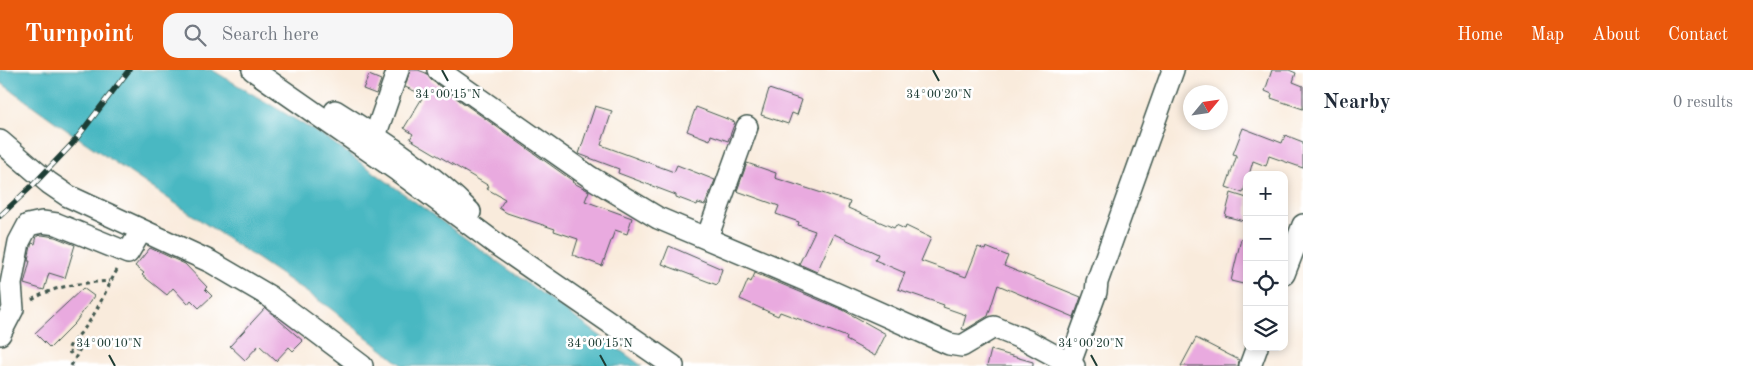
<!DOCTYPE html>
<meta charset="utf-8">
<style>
:root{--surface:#fff;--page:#f6f6f7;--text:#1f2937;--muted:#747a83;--line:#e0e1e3;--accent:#ea580c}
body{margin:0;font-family:"Old Standard TT",serif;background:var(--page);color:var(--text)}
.controls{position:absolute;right:15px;bottom:15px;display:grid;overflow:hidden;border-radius:10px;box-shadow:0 2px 8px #0003}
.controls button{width:45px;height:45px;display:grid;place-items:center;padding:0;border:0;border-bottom:1px solid var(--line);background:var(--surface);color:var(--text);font:25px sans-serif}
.compass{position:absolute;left:1183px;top:15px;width:45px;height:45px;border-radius:50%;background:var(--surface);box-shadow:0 2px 8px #0003;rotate:61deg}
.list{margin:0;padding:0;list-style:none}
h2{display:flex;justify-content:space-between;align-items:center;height:65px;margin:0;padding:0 20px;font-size:21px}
h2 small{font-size:16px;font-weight:400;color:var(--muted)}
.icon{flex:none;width:28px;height:28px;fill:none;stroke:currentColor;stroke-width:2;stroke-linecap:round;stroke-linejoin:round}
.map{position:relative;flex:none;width:1303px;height:296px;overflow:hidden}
header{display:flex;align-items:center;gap:30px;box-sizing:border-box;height:70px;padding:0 25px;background:var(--accent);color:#fff}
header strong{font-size:24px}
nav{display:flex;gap:28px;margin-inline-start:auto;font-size:18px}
.search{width:350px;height:45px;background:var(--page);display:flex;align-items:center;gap:12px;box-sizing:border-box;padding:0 18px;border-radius:15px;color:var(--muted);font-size:19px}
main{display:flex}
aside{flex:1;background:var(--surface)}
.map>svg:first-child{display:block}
.water{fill:#49b8c2;stroke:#347a7b}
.building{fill:#e9aadf}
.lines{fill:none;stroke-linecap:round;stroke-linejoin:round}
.street-casing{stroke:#40574d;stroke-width:24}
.path{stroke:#40574d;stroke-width:3;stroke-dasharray:4 4;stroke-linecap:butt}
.street{stroke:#fff;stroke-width:21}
.rail-casing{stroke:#1f3d34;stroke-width:5.5}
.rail{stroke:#fff;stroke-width:4;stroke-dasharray:11;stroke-linecap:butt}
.ticks{fill:none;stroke:#1f3d34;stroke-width:2}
.ticks-label{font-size:12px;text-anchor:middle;fill:#1f3d34;stroke:#fff;stroke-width:5;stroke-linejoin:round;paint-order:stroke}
</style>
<header>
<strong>Turnpoint</strong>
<div class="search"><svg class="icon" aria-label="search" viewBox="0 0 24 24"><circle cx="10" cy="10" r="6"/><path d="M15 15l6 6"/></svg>Search here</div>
<nav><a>Home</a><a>Map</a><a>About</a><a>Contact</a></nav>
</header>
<main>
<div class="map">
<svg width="1303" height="296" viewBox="0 0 1303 296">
<rect width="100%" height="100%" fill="#fff"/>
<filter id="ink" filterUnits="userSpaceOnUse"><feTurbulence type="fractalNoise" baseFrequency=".02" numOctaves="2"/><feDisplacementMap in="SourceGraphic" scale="10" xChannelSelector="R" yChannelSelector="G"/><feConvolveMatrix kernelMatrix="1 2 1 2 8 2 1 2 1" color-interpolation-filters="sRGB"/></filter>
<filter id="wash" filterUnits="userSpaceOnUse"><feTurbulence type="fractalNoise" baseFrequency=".0096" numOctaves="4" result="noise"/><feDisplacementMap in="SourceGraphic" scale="20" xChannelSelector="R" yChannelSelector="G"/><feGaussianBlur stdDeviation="1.12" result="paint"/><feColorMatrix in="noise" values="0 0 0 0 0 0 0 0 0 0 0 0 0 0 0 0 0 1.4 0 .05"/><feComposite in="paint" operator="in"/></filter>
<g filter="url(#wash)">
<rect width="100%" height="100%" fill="#f9ebdc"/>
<polygon class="water" points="0,0 212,0 328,69 642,296 403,296 330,238 61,56 0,12"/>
<g id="blocks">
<g class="building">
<polygon points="410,0 418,0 426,3 431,10 573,111 572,112 589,121 585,131 632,148 627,164 615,160 602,196 573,185 578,169 554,161 555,159 507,143 499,138 505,129 487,119 489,116 410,69 413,64 404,58 424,25 405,17"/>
<polygon points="1272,0 1289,0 1296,3 1293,12 1303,16 1303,39 1271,28 1272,24 1265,21"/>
<polygon points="369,5 381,10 376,24 363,19"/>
<polygon points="769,19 802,30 797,45 792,43 788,54 761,45"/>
<polygon points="595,36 612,41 601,75 674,102 677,95 715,110 705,135 698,133 697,135 676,127 676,125 618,103 619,99 579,84"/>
<polygon points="696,37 735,52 728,71 711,65 710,70 687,61"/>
<polygon points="1243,58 1282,73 1285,65 1303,72 1303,98 1269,86 1266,96 1253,91 1249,105 1247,105 1247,111 1243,123 1226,117 1237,85 1233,84"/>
<polygon points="747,93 776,103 775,108 850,132 848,138 894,158 896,155 905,159 906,156 931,168 921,191 966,207 978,177 985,180 986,177 1008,186 1004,196 1081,227 1074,247 998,215 988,246 965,260 962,259 966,245 943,237 944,235 898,219 905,203 875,190 878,184 834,164 817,202 799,194 815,161 798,155 799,152 776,144 779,136 737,121"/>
<polygon points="1231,123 1247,128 1247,152 1225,146"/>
<polygon points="42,165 55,167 75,175 65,208 49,203 44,220 24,214 30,191 28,191 31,176 32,173 35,174 37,166"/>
<polygon points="1241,169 1247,170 1247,215 1231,211"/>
<polygon points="669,176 722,199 717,215 662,194"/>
<polygon points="150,178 185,194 207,217 205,219 212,226 199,238 191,230 188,234 173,218 167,225 142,205 144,203 135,196"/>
<polygon points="755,203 843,240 886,264 875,286 846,270 847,267 780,242 778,246 740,229 748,210 751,212"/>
<polygon points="83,218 94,226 75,253 50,278 35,263"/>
<polygon points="265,238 303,271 293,281 289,277 276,291 259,275 245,290 230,276"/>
<polygon points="1196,268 1239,290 1238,296 1181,296"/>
<polygon points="991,280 1033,292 1033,296 987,296"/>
</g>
</g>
</g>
<g filter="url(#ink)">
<use href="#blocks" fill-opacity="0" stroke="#40574d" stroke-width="1"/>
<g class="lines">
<defs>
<g id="street">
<polyline points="253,0 398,101 499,176 673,296"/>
<polyline points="438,0 590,107 658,148 826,219 949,274 962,276 994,257 1028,271 1074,296"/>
<path d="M335 41C383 71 431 102 470 142"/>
<polyline points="375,66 398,0"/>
<polyline points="0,71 49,113 68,126 211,192 269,226 362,296"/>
<polyline points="707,168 747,57"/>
<polyline points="1284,204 1303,155"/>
<polyline points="0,264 13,239 11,214 19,172 28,155 42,152 57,154 128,183 141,161"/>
<polyline points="1070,293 1096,222 1097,212 1173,0"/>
<polyline points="1250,296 1257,277"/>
</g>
</defs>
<use href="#street" class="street-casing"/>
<g class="path">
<path d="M32 230C55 215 83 213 110 211"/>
<path d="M71 296 81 277 70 283 68 281C70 272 78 267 84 259 98 241 106 219 117 200"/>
</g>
<use href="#street" class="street"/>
<defs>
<polyline id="rail" points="0,146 33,115 73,73 129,0"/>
</defs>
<use href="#rail" class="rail-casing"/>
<use href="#rail" class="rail"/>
</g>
</g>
<path class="ticks" d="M442 0 448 11M933 0 939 11M109 285 115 296M600 285 606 296M1091 285 1097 296"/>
<g class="ticks-label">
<text x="448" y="28">34°00'15"N</text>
<text x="939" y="28">34°00'20"N</text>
<text x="109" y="277">34°00'10"N</text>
<text x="600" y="277">34°00'15"N</text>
<text x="1091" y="277">34°00'20"N</text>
</g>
</svg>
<div class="controls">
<button>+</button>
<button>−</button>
<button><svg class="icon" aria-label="locate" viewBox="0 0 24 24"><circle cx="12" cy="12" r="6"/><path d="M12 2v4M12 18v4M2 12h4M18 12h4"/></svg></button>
<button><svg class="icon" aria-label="layers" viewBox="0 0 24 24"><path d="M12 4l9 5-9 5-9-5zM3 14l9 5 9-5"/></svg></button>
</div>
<svg class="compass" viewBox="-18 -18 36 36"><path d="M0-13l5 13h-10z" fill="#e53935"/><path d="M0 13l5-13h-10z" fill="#747a83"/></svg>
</div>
<aside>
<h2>Nearby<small>0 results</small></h2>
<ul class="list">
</ul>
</aside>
</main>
